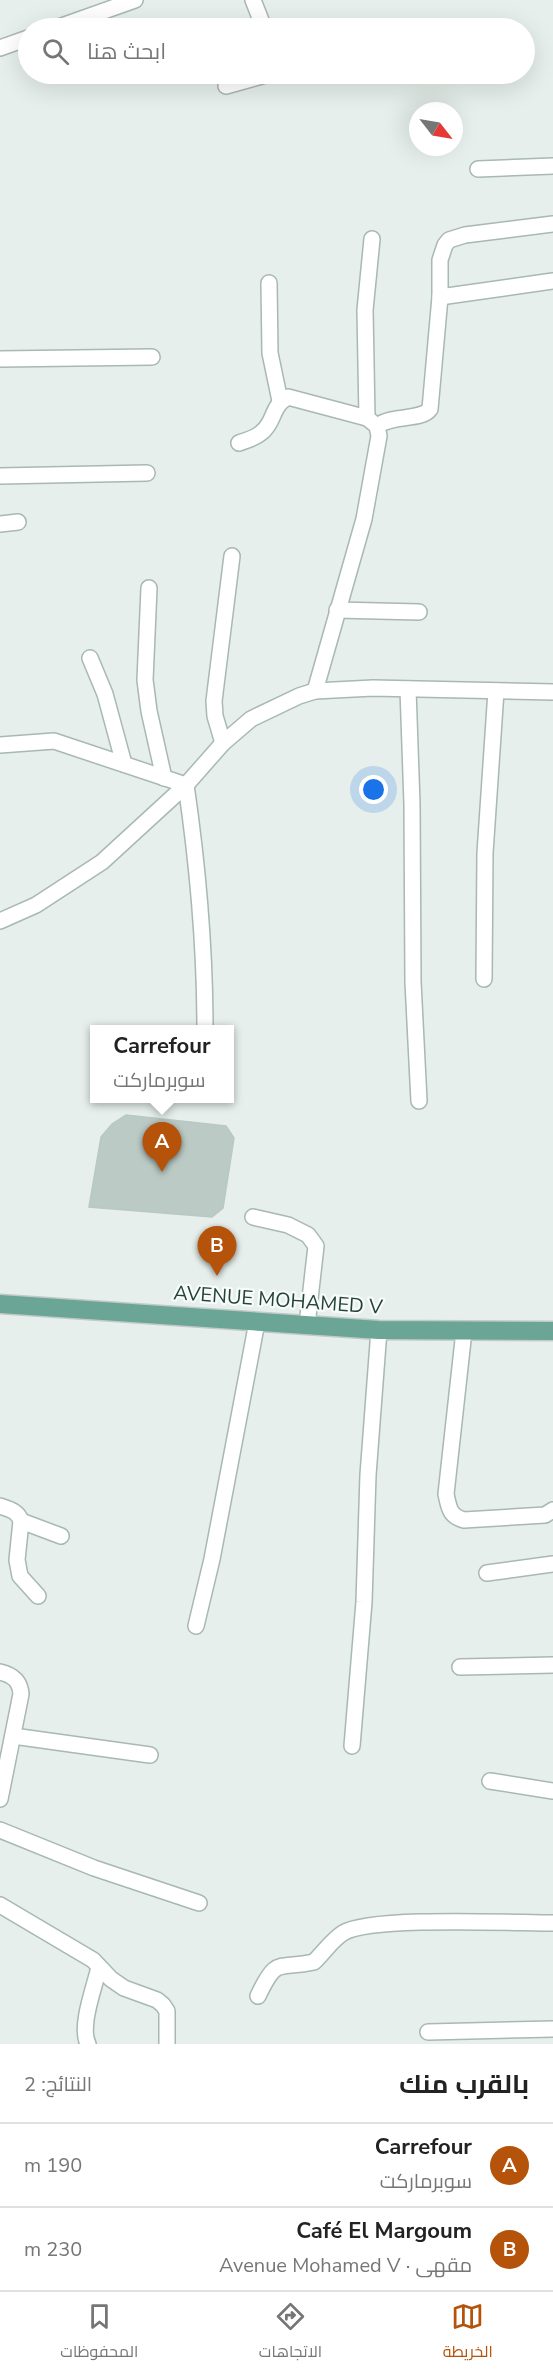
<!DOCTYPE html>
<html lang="ar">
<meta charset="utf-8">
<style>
:root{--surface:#fff;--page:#f2f2f2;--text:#222;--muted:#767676;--line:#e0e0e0;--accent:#b45309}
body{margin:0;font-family:"Nunito Sans",Cairo,sans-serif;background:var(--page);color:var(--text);direction:rtl}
.compass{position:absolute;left:409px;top:102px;width:54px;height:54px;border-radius:50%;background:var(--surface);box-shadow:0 6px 24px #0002;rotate:121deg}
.you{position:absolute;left:374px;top:790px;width:21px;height:21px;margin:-15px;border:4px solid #fff;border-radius:50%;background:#1a73e8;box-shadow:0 0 0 9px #1a73e833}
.badge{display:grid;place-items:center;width:39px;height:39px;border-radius:50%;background:var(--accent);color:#fff;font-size:20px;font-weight:700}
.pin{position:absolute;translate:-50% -50px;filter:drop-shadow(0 2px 3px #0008)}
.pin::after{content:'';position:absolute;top:32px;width:21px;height:18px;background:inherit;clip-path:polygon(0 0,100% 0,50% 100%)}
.popup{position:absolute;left:90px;top:1025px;width:144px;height:78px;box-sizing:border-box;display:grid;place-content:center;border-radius:0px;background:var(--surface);filter:drop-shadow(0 2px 4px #0005);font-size:20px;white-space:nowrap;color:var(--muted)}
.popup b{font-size:22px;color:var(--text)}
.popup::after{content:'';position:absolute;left:50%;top:100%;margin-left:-12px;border:12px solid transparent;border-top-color:var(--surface)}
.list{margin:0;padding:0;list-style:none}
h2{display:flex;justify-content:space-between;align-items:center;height:78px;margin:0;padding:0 24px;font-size:26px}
h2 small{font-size:20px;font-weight:400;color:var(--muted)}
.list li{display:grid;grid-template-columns:39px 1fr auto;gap:18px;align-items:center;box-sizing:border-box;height:84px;padding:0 24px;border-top:2px solid var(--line)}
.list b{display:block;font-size:22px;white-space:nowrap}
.list p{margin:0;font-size:20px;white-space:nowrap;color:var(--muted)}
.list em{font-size:20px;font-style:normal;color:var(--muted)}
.icon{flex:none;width:33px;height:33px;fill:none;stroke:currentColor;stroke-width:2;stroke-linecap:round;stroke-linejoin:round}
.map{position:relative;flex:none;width:553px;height:2044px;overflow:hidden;direction:ltr}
.search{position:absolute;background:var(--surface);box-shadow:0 6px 24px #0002;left:18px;right:18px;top:18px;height:66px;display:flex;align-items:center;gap:15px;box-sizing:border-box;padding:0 21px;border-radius:33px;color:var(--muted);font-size:22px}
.sheet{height:246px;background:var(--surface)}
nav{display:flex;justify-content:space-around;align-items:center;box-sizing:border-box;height:84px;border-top:2px solid var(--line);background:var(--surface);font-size:16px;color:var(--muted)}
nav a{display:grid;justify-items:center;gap:3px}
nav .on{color:var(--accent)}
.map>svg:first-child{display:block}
.building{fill:#bbcac4;stroke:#b8c9c2;stroke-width:1.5}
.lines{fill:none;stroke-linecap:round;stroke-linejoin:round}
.minor-casing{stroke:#a8b8b2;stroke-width:18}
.major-casing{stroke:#c2cac8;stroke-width:21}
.minor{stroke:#fff;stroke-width:15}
.major{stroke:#6aa596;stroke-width:18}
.labels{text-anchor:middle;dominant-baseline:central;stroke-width:4.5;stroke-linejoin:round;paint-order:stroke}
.street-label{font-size:20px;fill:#24423a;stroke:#f7fbf9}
</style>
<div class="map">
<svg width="553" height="2044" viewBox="0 0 553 2044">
<rect width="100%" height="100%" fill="#e6efeb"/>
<polygon class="building" points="126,1115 226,1126 234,1138 223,1208 212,1217 89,1207 101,1137 112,1124"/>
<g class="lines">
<defs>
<g id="minor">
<polyline points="253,0 264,28"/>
<polyline points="56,28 135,0"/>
<polyline points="0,48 28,38"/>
<polyline points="226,86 269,74"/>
<polyline points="478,169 553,166"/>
<polyline points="269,283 270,353 280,401"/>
<polyline points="440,297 553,281"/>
<polyline points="0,359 152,357"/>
<polyline points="367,418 365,310 372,239"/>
<path d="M377 426C394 414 421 421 430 409L440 297V260L445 245 449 240 465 235 553 224"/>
<path d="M239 443C247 440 256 438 262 432 275 422 271 406 288 397L367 418 377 426 379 436 364 519 315 691"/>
<polyline points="0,476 147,473"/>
<polyline points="0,524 18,522"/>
<polyline points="149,588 145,680 149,711 164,778"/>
<polyline points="337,610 419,612"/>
<polyline points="90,658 105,694 124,764"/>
<polyline points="408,689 412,804 413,982 419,1101"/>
<polyline points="223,743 215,716 214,701 232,556"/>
<path d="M0 745 54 741 186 785C198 867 205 947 205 1030"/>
<polyline points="0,921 36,905 102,862 186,785 223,743 251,719 299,696 315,691 373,688 553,692"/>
<polyline points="484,979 485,853 496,691"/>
<polyline points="253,1217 288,1225 308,1235 316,1246 307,1325"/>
<path d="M464 1331 446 1494C449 1507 449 1516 464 1520L545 1515 553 1510"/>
<path d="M0 1506C9 1509 18 1511 21 1521L17 1560 20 1576 38 1596"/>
<polyline points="21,1521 61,1536"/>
<polyline points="487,1573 553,1564"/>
<polyline points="196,1626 212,1559 257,1322"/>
<polyline points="460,1667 553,1665"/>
<path d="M0 1672C13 1675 20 1681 21 1694L0 1799"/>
<polyline points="13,1736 150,1755"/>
<polyline points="352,1746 364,1602 368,1475 379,1330"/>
<polyline points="490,1781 553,1791"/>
<polyline points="0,1830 94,1868 199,1903"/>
<polyline points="0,1905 93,1960 111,1979 124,1988 157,2000 163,2005 167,2011 167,2044"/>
<path d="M258 1996C277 1956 277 1970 314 1962 324 1952 332 1940 343 1933 370 1916 514 1923 553 1923"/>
<polyline points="428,2032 553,2029"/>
<path d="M88 2044C79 2026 95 1986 99 1967"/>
</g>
<polyline id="major" points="0,1304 379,1330 553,1331"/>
</defs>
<use href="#minor" class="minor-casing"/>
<use href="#major" class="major-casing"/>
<use href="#minor" class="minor"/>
<use href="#major" class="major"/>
</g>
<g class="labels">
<g class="street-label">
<text transform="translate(278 1300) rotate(4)">AVENUE MOHAMED V</text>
</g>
</g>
</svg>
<svg class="compass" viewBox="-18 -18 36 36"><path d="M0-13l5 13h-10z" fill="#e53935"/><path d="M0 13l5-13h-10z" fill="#767676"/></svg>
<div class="you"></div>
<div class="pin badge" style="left:162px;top:1172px">A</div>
<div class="popup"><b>Carrefour</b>سوبرماركت</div>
<div class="pin badge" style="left:217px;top:1276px">B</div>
<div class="search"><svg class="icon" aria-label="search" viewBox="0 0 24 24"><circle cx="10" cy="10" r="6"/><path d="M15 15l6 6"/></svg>ابحث هنا</div>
</div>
<section class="sheet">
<h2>بالقرب منك<small>النتائج: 2</small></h2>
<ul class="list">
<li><span class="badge">A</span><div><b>Carrefour</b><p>سوبرماركت</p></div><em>190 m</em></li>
<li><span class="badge">B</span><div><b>Café El Margoum</b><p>مقهى · Avenue Mohamed V</p></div><em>230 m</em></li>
</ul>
</section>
<nav>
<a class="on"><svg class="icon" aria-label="map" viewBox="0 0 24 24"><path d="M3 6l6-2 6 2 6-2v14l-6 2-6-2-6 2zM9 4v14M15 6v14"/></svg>الخريطة</a>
<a><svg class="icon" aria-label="directions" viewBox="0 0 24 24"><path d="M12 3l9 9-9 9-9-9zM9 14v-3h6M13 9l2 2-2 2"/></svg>الاتجاهات</a>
<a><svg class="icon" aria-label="saved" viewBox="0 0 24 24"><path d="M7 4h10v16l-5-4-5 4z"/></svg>المحفوظات</a>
</nav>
